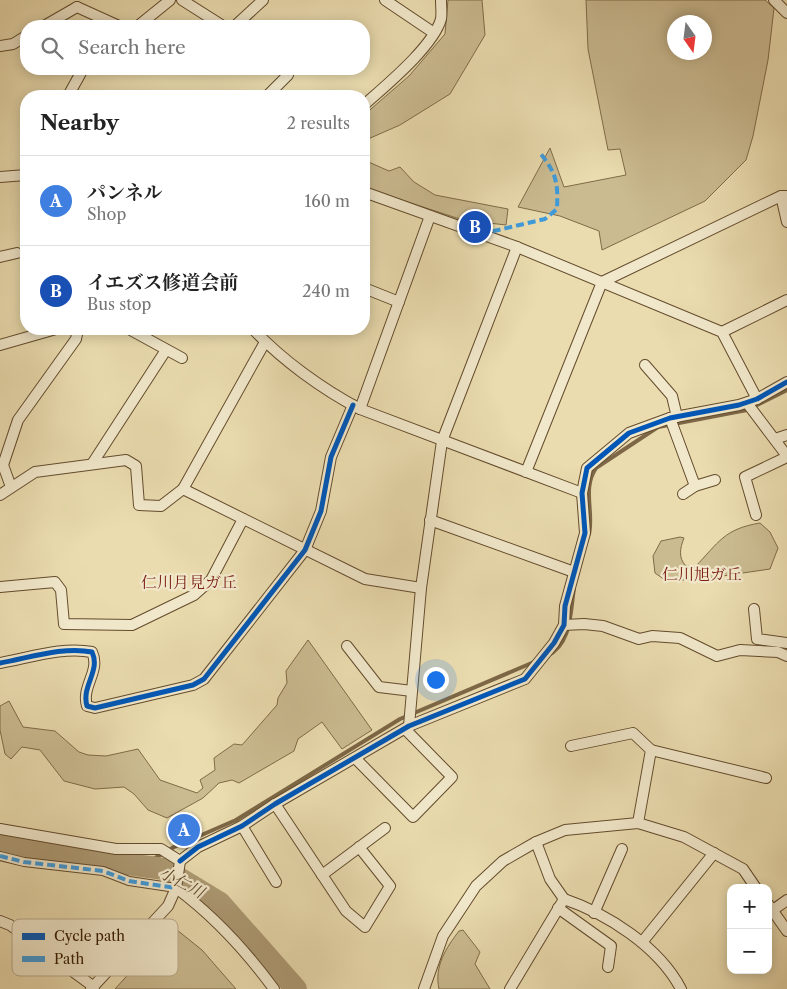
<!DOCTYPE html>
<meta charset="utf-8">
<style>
:root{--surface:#fff;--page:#f6f6f6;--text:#222;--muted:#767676;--line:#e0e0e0;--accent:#8f2418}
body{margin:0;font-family:"Libre Caslon Text","Noto Serif JP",serif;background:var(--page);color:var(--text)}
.controls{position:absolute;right:15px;bottom:15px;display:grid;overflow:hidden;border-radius:10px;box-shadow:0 2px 12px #0003}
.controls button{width:45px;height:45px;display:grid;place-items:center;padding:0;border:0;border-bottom:1px solid var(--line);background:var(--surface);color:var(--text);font:25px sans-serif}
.compass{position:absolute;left:667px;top:15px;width:45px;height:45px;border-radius:50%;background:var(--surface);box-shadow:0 2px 12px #0003;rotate:166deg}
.you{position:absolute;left:435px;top:679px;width:18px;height:18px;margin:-12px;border:4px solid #fff;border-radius:50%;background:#1a73e8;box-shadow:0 0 0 8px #1a73e833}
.badge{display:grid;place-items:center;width:32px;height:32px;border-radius:50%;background:var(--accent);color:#fff;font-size:16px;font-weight:700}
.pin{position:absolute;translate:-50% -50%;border:2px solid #fff;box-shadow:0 1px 5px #0006}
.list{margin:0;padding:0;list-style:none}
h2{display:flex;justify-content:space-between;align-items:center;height:65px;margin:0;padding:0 20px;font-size:21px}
h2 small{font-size:16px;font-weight:400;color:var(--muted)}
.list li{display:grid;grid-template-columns:32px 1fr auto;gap:15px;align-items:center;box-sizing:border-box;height:90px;padding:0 20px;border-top:1px solid var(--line)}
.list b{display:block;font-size:19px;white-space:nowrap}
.list p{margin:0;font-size:16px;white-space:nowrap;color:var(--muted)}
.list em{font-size:16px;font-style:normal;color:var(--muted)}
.icon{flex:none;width:28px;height:28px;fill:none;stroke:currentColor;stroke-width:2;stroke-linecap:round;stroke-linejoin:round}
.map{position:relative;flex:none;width:787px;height:989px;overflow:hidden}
.search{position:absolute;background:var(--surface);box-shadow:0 2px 12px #0003;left:20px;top:20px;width:350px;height:55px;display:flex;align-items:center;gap:12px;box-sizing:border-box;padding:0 18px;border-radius:20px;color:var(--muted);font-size:19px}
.panel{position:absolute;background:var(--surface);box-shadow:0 2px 12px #0003;left:20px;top:90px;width:350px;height:245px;border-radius:20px}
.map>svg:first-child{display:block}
.green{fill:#cbbb91;stroke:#806b48;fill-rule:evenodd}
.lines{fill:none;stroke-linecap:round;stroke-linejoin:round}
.stream{stroke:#7d6746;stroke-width:4}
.river{stroke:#ad9a74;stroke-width:22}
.pedestrian-casing{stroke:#634b2c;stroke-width:10}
.minor-casing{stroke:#634b2c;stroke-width:12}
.pedestrian{stroke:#f1e8cb;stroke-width:8}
.minor{stroke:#f1e8cb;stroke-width:10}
.quiet{stroke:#3e9bdc;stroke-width:4;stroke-dasharray:8 4;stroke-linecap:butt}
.cycleway-casing{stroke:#f1e8cb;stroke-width:8}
.cycleway{stroke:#0057b8;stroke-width:5}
.labels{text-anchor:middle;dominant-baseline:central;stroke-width:4.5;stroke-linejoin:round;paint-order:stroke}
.neighbourhood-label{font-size:16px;fill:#7a1f14;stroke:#f1e8cb}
.water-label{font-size:16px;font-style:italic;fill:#604729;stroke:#f1e8cb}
.key{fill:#f1e8cb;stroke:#b9aa8e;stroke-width:1}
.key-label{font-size:14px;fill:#361b00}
</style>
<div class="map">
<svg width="787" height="989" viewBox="0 0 787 989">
<rect width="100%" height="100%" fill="#eadcaf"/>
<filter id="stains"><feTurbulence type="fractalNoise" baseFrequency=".004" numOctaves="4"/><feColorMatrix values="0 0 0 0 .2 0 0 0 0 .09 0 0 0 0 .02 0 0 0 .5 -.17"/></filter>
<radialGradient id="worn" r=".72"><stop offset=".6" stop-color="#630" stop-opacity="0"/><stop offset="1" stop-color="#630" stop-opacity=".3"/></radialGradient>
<g class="green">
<polygon points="448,0 482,0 485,35 450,94 400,125 368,139 364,145 364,115 409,76 445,34"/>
<path d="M586 0H765L774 8 768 60 753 136 746 160 705 201 602 250 599 231 560 216 518 207 550 148 564 187 626 175 620 149 608 150 588 49ZM674 22H704V52H674Z"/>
<polygon points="364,160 389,171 400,167 414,182 435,195 508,209 506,225 463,220 364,188"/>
<path d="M760 523 770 532 778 548 770 569 695 580H665L655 573 653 556 661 541 680 537 684 538C680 548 678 558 686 566L695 567C719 542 724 529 760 523Z"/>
<polygon points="308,640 372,730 342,749 322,722 298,739 294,751 239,783 232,780 219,783 203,798 167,818 148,810 134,794 124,787 95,789 64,781 40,750 22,747 11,759 5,754 0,730 0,706 9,701 23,727 55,731 79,752 88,755 106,756 138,749 160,780 197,793 203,788 200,780 215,770 214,758 234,744 242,745 277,705 278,698 287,683 286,671"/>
<polygon points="172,926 202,950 236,989 115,989"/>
<path d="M463 930 480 952 475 964 490 989H439C434 966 446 948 459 931Z"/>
</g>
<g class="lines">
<g class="stream">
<path d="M589 534C594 512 582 488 596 468L658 427 747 410 787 390"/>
<path d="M547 656C572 644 570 612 574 589"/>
<polyline points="143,865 174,847 236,820 400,719 534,662"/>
</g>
<polyline class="river" points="0,841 33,851 164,869 220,903 296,989"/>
<defs>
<polyline id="pedestrian" points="0,856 24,862 103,871 129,881 176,888"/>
<g id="minor">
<polyline points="182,0 223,26"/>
<polyline points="385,0 434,33"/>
<polyline points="774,0 787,13"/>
<polyline points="77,7 119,26"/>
<polyline points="44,26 77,7"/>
<polyline points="138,26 170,0"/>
<polyline points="235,26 263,0"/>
<polyline points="0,46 13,44 26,36"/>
<polyline points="68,96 83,69"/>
<polyline points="267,96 288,75"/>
<path d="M364 105C385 86 433 47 441 19 442 13 441 6 441 0"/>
<polyline points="0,177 26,175"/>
<polyline points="364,192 517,247 722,332 757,399"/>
<polyline points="781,196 787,222"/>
<polyline points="0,257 17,253"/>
<polyline points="364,288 399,302"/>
<polyline points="129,329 182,358"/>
<path d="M253 329C282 360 322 389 360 409L582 493"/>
<polyline points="722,332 787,300"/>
<polyline points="0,345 56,329"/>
<polyline points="645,365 672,396 677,417"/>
<polyline points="747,403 787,456"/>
<polyline points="360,409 430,216"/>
<polyline points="670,418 695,486 715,480"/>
<polyline points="775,439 787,435"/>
<polyline points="92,464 166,350"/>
<polyline points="526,472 602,282 781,196 787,196"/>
<polyline points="11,487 3,465 18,420 76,339 78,329"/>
<polyline points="183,489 365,579 421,588"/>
<polyline points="683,494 695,486"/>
<polyline points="0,495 35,472 126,460 136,466 139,505 161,506 183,489 265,342"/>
<polyline points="756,515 745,477 787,457"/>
<polyline points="430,520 574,572"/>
<polyline points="0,587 55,582 61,590 64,624 132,625 194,595 211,580 243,519"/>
<polyline points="754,609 757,639 787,643"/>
<polyline points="564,625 584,624 603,626 639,639 652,636 680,638 717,656 740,650 778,652 787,656"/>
<polyline points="347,646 379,687 412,691"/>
<path d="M0 663C29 658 63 646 92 652 101 671 81 686 87 706L95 708 193 685 204 679 305 550 321 511 331 457 353 405"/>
<polyline points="409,726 421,588 442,441 517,247"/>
<polyline points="571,746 633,733 651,750 638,823"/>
<polyline points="651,750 766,778"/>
<polyline points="355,758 413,817 452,777 405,729"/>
<polyline points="275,804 346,911 365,927 390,886 359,847"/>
<polyline points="242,826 276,882"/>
<polyline points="0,829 116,849 161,849 180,861 176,888 168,906 91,989"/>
<polyline points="180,861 198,847 242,826 275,804 409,726 525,679 554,643 564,625 565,606 585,533 582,493 587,468 629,433 670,418 739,405 757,399 787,382"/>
<polyline points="322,875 385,828"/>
<path d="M176 888C214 916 246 951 274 989"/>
<path d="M564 899C608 914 659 947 681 989"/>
<polyline points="768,904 787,931"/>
<polyline points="558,908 611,946 608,967"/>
<polyline points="773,910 787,900"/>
<polyline points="594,913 622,849"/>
<polyline points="0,921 10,925 94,987"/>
<polyline points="643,941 714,853"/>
<polyline points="424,989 443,936 476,886 503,861 536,842 565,830 638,823 684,837 743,869 756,888"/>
<polyline points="510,989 564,899 550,879 536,842"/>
</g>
</defs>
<use href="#pedestrian" class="pedestrian-casing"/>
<use href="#minor" class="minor-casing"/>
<use href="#pedestrian" class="pedestrian"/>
<use href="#minor" class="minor"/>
<g class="quiet">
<path d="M481 234 545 219 557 209C558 183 557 174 540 153"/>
<polyline points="0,856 24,862 103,871 129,881 176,888"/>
</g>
<defs>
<g id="cycleway">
<path d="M0 663C29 658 63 646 92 652 101 671 81 686 87 706L95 708 193 685 204 679 305 550 321 511 331 457 353 405"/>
<polyline points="180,861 198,847 242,826 275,804 409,726 525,679 554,643 564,625 565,606 585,533 582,493 587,468 629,433 670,418 739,405 757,399 787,382"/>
</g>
</defs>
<use href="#cycleway" class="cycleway-casing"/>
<use href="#cycleway" class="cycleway"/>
</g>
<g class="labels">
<g class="neighbourhood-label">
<text x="702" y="574">仁川旭ガ丘</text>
<text x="189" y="582">仁川月見ガ丘</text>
</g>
<g class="water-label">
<text transform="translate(182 882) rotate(28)">小仁川</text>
</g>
</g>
<rect x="12" y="919" width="166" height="57" rx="8" class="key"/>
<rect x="22" y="933" width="23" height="7" fill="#0057b8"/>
<rect x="22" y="956" width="23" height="6" fill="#3e9bdc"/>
<g class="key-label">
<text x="54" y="941">Cycle path</text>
<text x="54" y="964">Path</text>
</g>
<rect width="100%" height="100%" filter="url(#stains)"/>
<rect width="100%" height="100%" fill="url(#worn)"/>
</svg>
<div class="controls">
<button>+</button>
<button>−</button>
</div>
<svg class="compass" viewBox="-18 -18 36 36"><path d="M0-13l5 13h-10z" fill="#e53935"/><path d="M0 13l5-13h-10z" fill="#767676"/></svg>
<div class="you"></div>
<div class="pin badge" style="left:184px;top:830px;background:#3f7fe0">A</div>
<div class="pin badge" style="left:475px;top:227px;background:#1a4fb4">B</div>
<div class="search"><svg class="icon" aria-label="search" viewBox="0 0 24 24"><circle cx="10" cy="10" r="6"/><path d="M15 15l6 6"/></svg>Search here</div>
<section class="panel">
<h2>Nearby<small>2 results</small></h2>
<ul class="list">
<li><span class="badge" style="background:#3f7fe0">A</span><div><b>パンネル</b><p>Shop</p></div><em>160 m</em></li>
<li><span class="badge" style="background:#1a4fb4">B</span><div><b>イエズス修道会前</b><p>Bus stop</p></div><em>240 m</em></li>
</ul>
</section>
</div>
